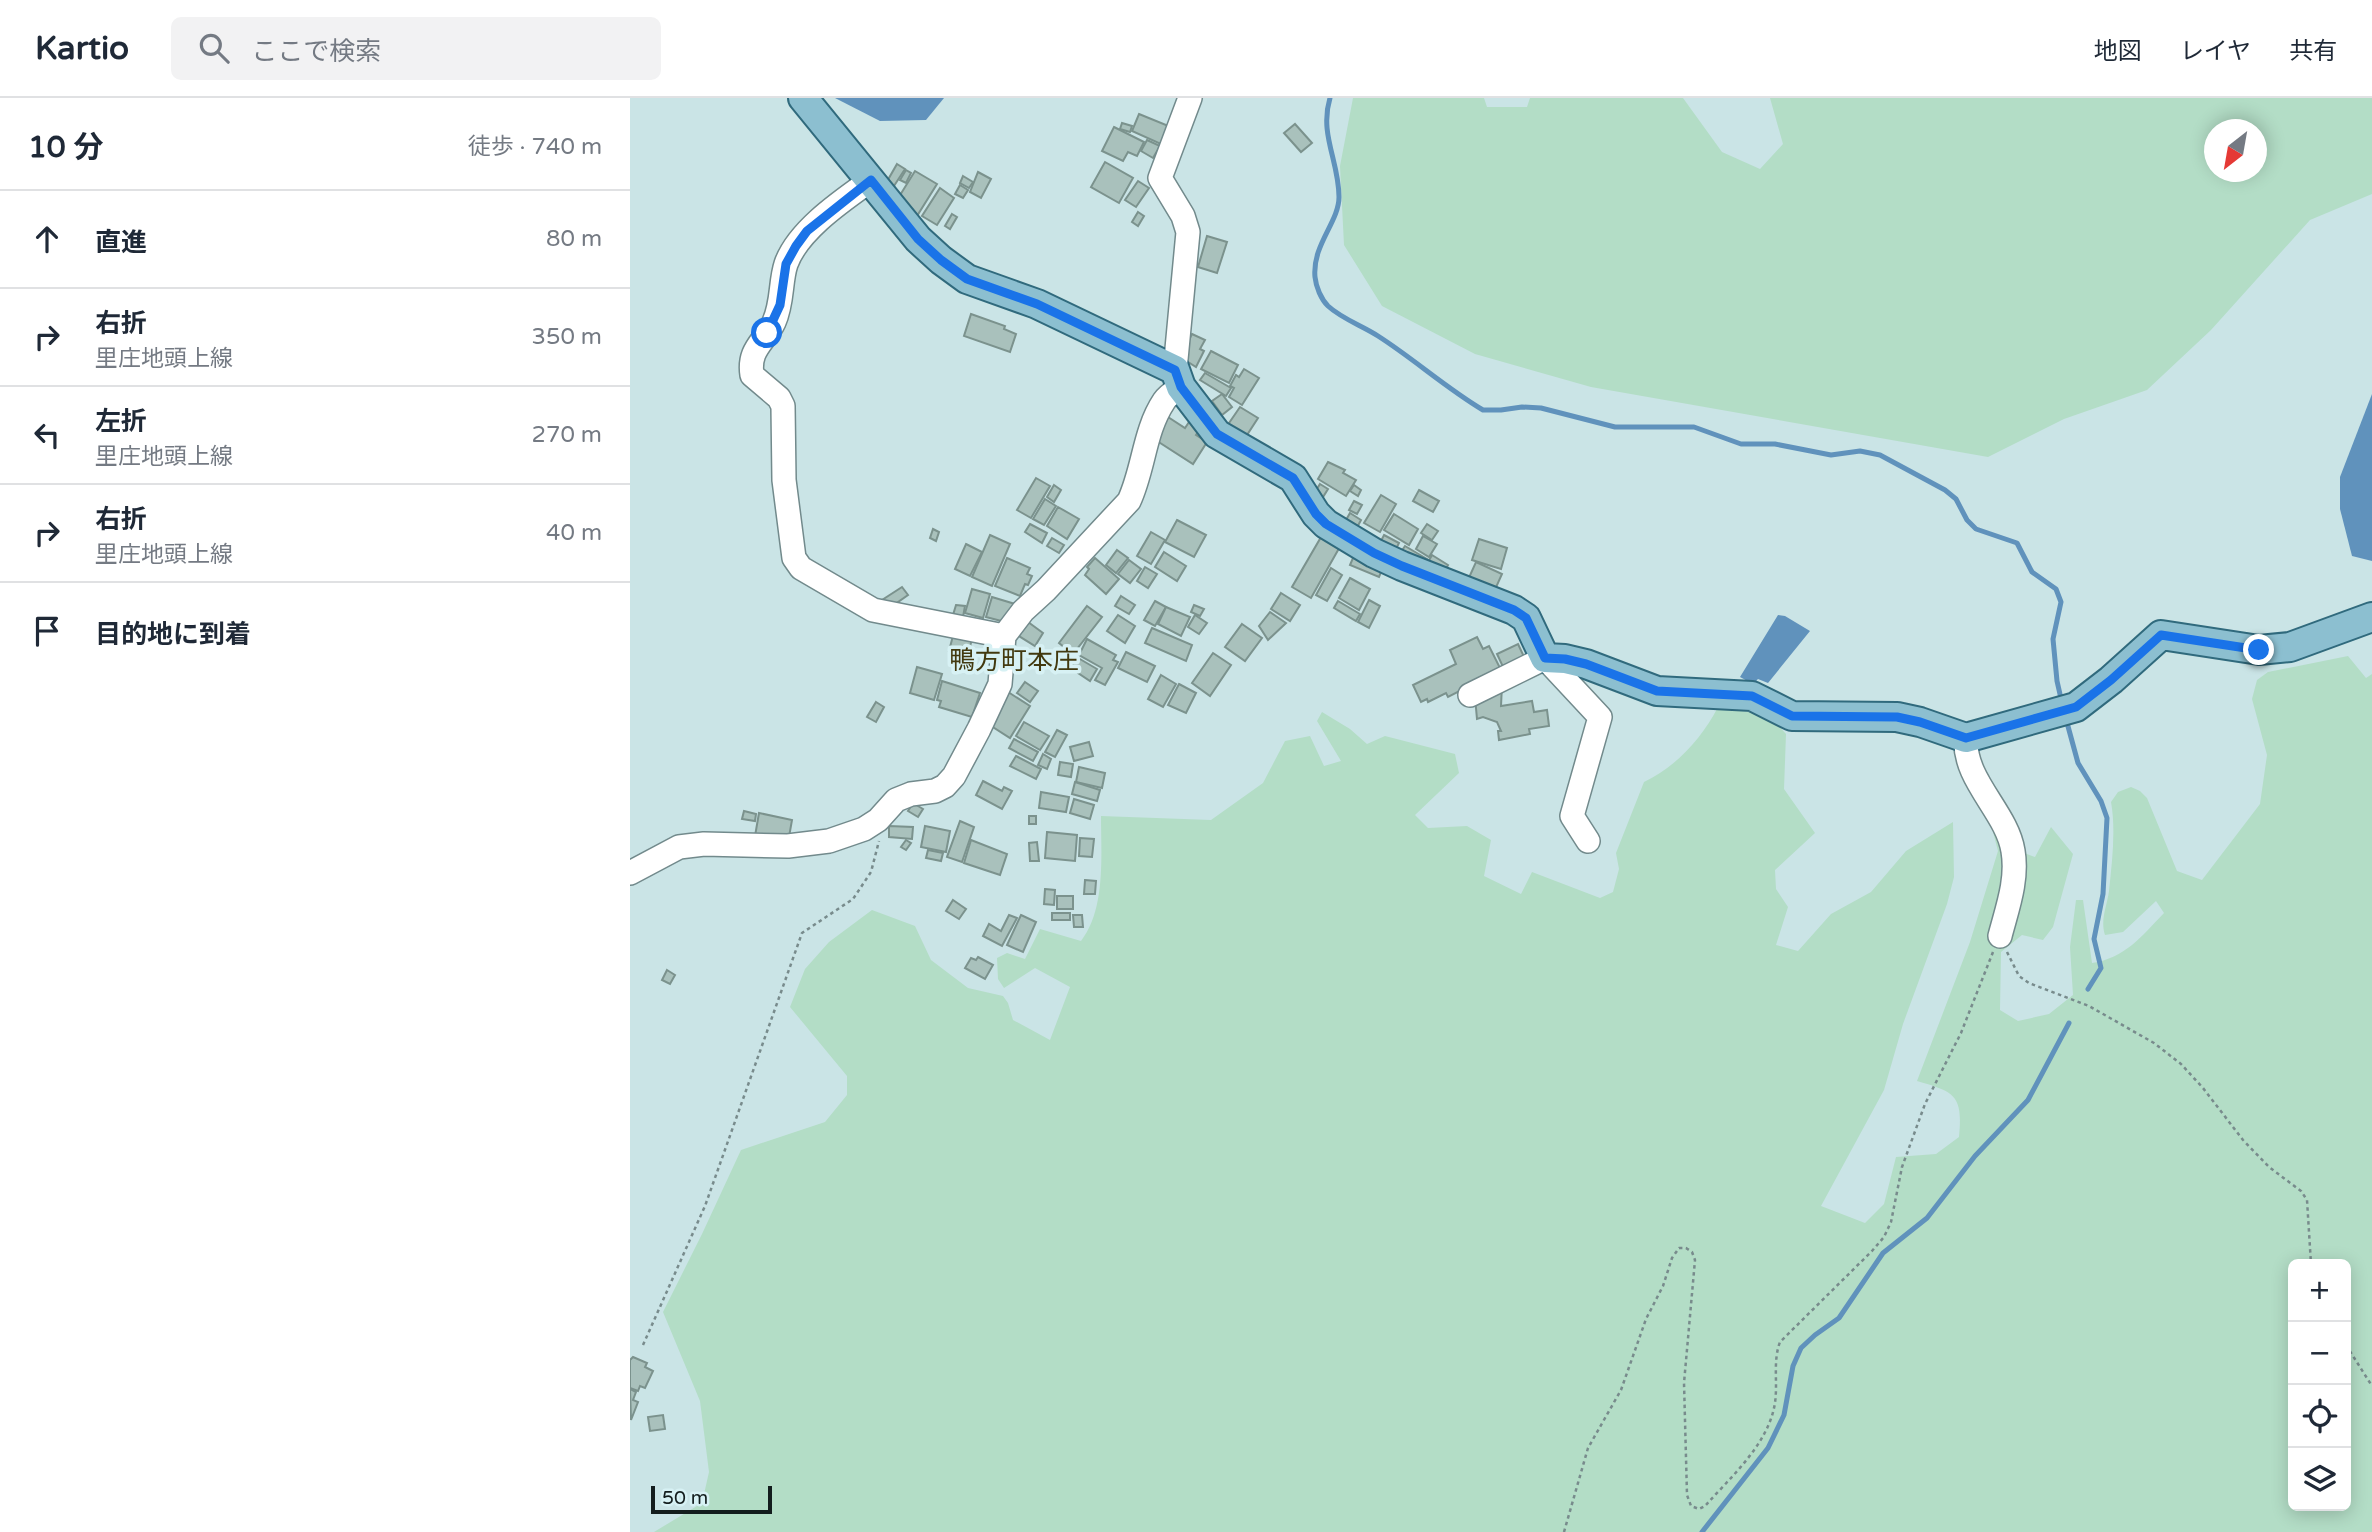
<!DOCTYPE html>
<html lang="ja">
<meta charset="utf-8">
<style>
:root{--surface:#fff;--page:#f2f2f3;--text:#1f2937;--muted:#747a83;--line:#e0e1e3}
body{margin:0;font-family:"Varela Round","Noto Sans JP",sans-serif;background:var(--page);color:var(--text)}
.controls{position:absolute;right:21px;bottom:21px;display:grid;overflow:hidden;border-radius:10px;box-shadow:0 4px 18px #0003}
.controls button{width:63px;height:63px;display:grid;place-items:center;padding:0;border:0;border-bottom:2px solid var(--line);background:var(--surface);color:var(--text);font:35px sans-serif}
.compass{position:absolute;left:1574px;top:21px;width:63px;height:63px;border-radius:50%;background:var(--surface);box-shadow:0 4px 18px #0003;rotate:211deg}
.scale{position:absolute;left:21px;bottom:18px;width:121px;box-sizing:border-box;padding-left:7px;border:4px solid #131d1d;border-top:0;font-size:19px;line-height:24px;white-space:nowrap;color:#131d1d;-webkit-text-stroke:5px #d7f1f4;paint-order:stroke}
.stop{position:absolute;width:21px;height:21px;margin:-16px;border:5px solid #1a73e8;border-radius:50%;background:#fff}
.stop.end{background:#1a73e8;border-color:#fff;box-shadow:0 2px 7px #0008}
.list{margin:0;padding:0;list-style:none}
h2{display:flex;justify-content:space-between;align-items:center;height:91px;margin:0;padding:0 28px;font-size:30px}
h2 small{font-size:23px;font-weight:400;color:var(--muted)}
.list li{display:grid;grid-template-columns:46px 1fr auto;gap:21px;align-items:center;box-sizing:border-box;height:98px;padding:0 28px;border-top:2px solid var(--line)}
.list b{display:block;font-size:26px;white-space:nowrap}
.list p{margin:0;font-size:23px;white-space:nowrap;color:var(--muted)}
.list em{font-size:23px;font-style:normal;color:var(--muted)}
.icon{flex:none;width:38px;height:38px;fill:none;stroke:currentColor;stroke-width:2;stroke-linecap:round;stroke-linejoin:round}
.map{position:relative;flex:none;width:1742px;height:1434px;overflow:hidden}
header{display:flex;align-items:center;gap:42px;box-sizing:border-box;height:98px;padding:0 35px;background:var(--surface);border-bottom:2px solid var(--line)}
header strong{font-size:33px}
nav{display:flex;gap:38px;margin-inline-start:auto;font-size:24px}
.search{width:490px;height:63px;background:var(--page);display:flex;align-items:center;gap:18px;box-sizing:border-box;padding:0 24px;border-radius:10px;color:var(--muted);font-size:26px}
main{display:flex}
aside{flex:1;background:var(--surface)}
.map>svg:first-child{display:block}
.green{fill:#b3ddc6;fill-rule:evenodd}
.water{fill:#6092bc}
.lines{fill:none;stroke-linecap:round;stroke-linejoin:round}
.stream{stroke:#6092bc;stroke-width:5}
.building{fill:#a9c1bc;stroke:#7b928d;stroke-width:2}
.minor-casing{stroke:#728a8c;stroke-width:26}
.major-casing{stroke:#306a7d;stroke-width:32}
.path{stroke:#788b8c;stroke-width:2.5;stroke-dasharray:3.5 3.5;stroke-linecap:butt}
.minor{stroke:#fff;stroke-width:23}
.major{stroke:#8cbfd0;stroke-width:28}
.route{stroke:#1a73e8;stroke-width:9}
.labels{text-anchor:middle;dominant-baseline:central;stroke-width:7;stroke-linejoin:round;paint-order:stroke}
.quarter-label{font-size:26px;fill:#42390f;stroke:#d7f1f4}
</style>
<header>
<strong>Kartio</strong>
<div class="search"><svg class="icon" aria-label="search" viewBox="0 0 24 24"><circle cx="10" cy="10" r="6"/><path d="M15 15l6 6"/></svg>ここで検索</div>
<nav><a>地図</a><a>レイヤ</a><a>共有</a></nav>
</header>
<main>
<aside>
<h2>10 分<small>徒歩 · 740 m</small></h2>
<ul class="list">
<li><svg class="icon" aria-label="ahead" viewBox="0 0 24 24"><path d="M12 20V5M6 11l6-6 6 6"/></svg><div><b>直進</b></div><em>80 m</em></li>
<li><svg class="icon" aria-label="right" viewBox="0 0 24 24"><path d="M7 20v-9h11M14 6l5 5-5 5"/></svg><div><b>右折</b><p>里庄地頭上線</p></div><em>350 m</em></li>
<li><svg class="icon" aria-label="left" viewBox="0 0 24 24"><path d="M17 20v-9H6M10 6l-5 5 5 5"/></svg><div><b>左折</b><p>里庄地頭上線</p></div><em>270 m</em></li>
<li><svg class="icon" aria-label="right" viewBox="0 0 24 24"><path d="M7 20v-9h11M14 6l5 5-5 5"/></svg><div><b>右折</b><p>里庄地頭上線</p></div><em>40 m</em></li>
<li><svg class="icon" aria-label="arrive" viewBox="0 0 24 24"><path d="M6 21V4h12l-3 4 3 4H6"/></svg><div><b>目的地に到着</b></div></li>
</ul>
</aside>
<div class="map">
<svg width="1742" height="1434" viewBox="0 0 1742 1434">
<rect width="100%" height="100%" fill="#cae4e6"/>
<g class="green">
<path d="M723 0H854L857 9H897L900 0H1053L1092 54 1130 71 1153 46 1140 0H1742V96L1680 122 1581 232 1517 292 1434 321 1358 359 961 289 845 256 752 208 714 147 710 68ZM1584 32H1626V74H1584Z"/>
<path d="M1718 558 1736 580 1742 576V1434H24L72 1405 79 1374 70 1303 33 1214 72 1136 111 1052 195 1024 217 997V978L160 909 175 871 199 844 242 812 285 828 301 862 338 890 373 898 378 905 383 922 420 942 440 889 405 870 374 890 368 881 367 860 377 855 395 861 410 831 451 843C476 811 471 757 471 718L581 722 633 685 655 643 680 638 694 668 711 663 687 623 692 614 720 631 737 646 755 638 825 656 829 675 785 717 798 730 837 728 861 742 854 778 891 796 902 774 970 800 983 794 989 771 986 755 1014 684C1046 669 1072 640 1088 609L1139 617 1156 636 1154 691 1185 735 1145 772 1146 791 1158 809 1146 847 1168 853 1201 816 1241 794 1276 753 1323 724 1324 779 1317 806 1273 926 1254 992 1191 1108 1235 1125 1254 1106 1266 1059 1306 1056 1329 1039C1333 997 1325 994 1287 983L1340 844 1368 753 1361 726 1389 753 1405 759 1421 729 1443 756 1423 829 1413 842 1392 837 1371 854 1370 912 1388 923 1419 916 1443 897 1440 849 1446 802H1453L1462 865C1495 860 1511 839 1534 815L1526 803 1493 834 1475 837C1470 822 1477 808 1479 793 1482 764 1486 732 1481 704L1488 694 1501 689 1510 693 1517 700 1547 773 1572 782 1630 706 1637 657 1622 601 1627 582 1638 574ZM1663 1166H1716V1408H1663Z"/>
</g>
<g class="water">
<polygon points="205,0 314,0 296,22 250,23"/>
<polygon points="1742,296 1742,463 1722,458 1710,411 1710,379"/>
<polygon points="1148,517 1155,518 1180,533 1138,585 1128,581 1123,586 1110,579"/>
</g>
<g class="lines">
<g class="stream">
<path d="M700 0C689 36 709 63 709 99 709 124 682 147 685 179 686 189 691 201 698 208 712 221 733 228 748 238 784 261 816 290 853 312H871L892 309 911 310 985 329H1064L1111 346H1145L1201 357 1230 353 1250 357 1315 392 1326 401 1337 422 1346 431 1387 445 1402 474 1426 491 1431 504 1423 541 1427 583 1432 605"/>
<polyline points="1436,621 1448,665 1471,703 1477,720 1473,796 1464,841 1471,870 1458,891"/>
<polyline points="1072,1434 1138,1350 1154,1317 1163,1268 1171,1250 1185,1237 1209,1220 1253,1155 1297,1120 1345,1058 1398,1002 1439,925"/>
</g>
</g>
<g class="building">
<polygon points="509,16 541,29 533,47 502,33"/>
<polygon points="492,25 502,28 500,34 490,31"/>
<polygon points="665,26 682,45 671,54 654,35"/>
<polygon points="484,29 514,44 507,58 498,54 493,63 472,53"/>
<polygon points="517,42 530,48 523,60 511,53"/>
<polygon points="475,64 503,80 489,105 461,89"/>
<polygon points="267,66 275,71 262,91 255,87"/>
<polygon points="276,72 281,75 276,85 270,82"/>
<polygon points="285,73 307,86 287,118 267,102"/>
<polygon points="348,74 361,81 351,100 340,94"/>
<polygon points="333,78 343,84 339,90 330,85"/>
<polygon points="508,83 519,90 506,109 495,102"/>
<polygon points="330,87 338,92 333,100 325,96"/>
<polygon points="310,90 324,100 307,127 292,118"/>
<polygon points="508,114 514,118 508,128 502,124"/>
<polygon points="322,116 327,119 320,131 315,128"/>
<polygon points="577,138 597,144 587,175 568,169"/>
<polygon points="341,216 375,228 374,231 386,236 380,254 334,238"/>
<polygon points="562,236 575,242 570,251 574,253 566,269 555,262 556,248"/>
<polygon points="581,253 608,267 599,285 571,271"/>
<polygon points="614,271 629,280 612,307 599,299 604,290 600,288 606,277 609,279"/>
<polygon points="575,275 601,290 596,298 570,282"/>
<polygon points="592,296 602,309 592,317 582,303"/>
<polygon points="610,309 628,320 615,340 597,328"/>
<polygon points="538,319 555,330 559,324 570,331 566,337 577,344 563,366 524,341"/>
<polygon points="698,364 715,372 713,375 726,382 716,398 688,381"/>
<polygon points="406,380 420,388 401,420 387,412"/>
<polygon points="690,386 698,391 693,399 685,394"/>
<polygon points="424,387 431,392 424,404 417,399"/>
<polygon points="724,387 731,392 728,398 720,393"/>
<polygon points="789,392 809,403 803,414 783,403"/>
<polygon points="751,397 766,406 750,434 734,425"/>
<polygon points="415,401 426,408 414,427 403,421"/>
<polygon points="724,403 732,407 727,416 719,412"/>
<polygon points="428,409 449,421 437,441 417,428"/>
<polygon points="720,415 731,422 724,435 712,429"/>
<polygon points="764,416 788,431 779,447 754,432"/>
<polygon points="547,422 576,437 564,459 535,444"/>
<polygon points="400,426 417,435 412,445 395,434"/>
<polygon points="797,426 808,433 802,442 791,435"/>
<polygon points="303,431 309,434 306,443 300,440"/>
<polygon points="521,434 535,442 521,466 507,458"/>
<polygon points="694,434 712,445 681,500 662,489"/>
<polygon points="360,437 380,446 362,488 342,479"/>
<polygon points="754,437 769,445 763,457 748,449"/>
<polygon points="793,438 807,446 799,459 786,451"/>
<polygon points="422,440 434,447 429,455 417,448"/>
<polygon points="849,441 877,450 871,471 842,462"/>
<polygon points="336,446 352,454 340,478 325,471"/>
<polygon points="775,448 797,461 791,471 769,457"/>
<polygon points="487,452 498,460 486,475 476,467"/>
<polygon points="726,453 755,465 749,479 720,467"/>
<polygon points="534,454 556,468 547,483 525,469"/>
<polygon points="802,457 818,467 813,476 797,466"/>
<polygon points="377,460 400,470 397,476 402,478 398,487 395,486 390,498 365,488"/>
<polygon points="465,460 489,481 476,496 455,477 459,471 457,469"/>
<polygon points="499,462 511,471 500,485 488,476"/>
<polygon points="846,464 872,476 863,496 837,484"/>
<polygon points="515,469 527,476 518,490 507,483"/>
<polygon points="701,470 712,477 697,503 686,497"/>
<polygon points="720,480 740,491 729,512 709,500"/>
<polygon points="272,489 278,497 258,511 252,502"/>
<polygon points="342,491 360,496 353,520 335,515"/>
<polygon points="651,495 670,507 660,523 641,511"/>
<polygon points="491,498 505,507 499,516 485,508"/>
<polygon points="362,499 385,506 379,525 356,519"/>
<polygon points="739,502 750,508 739,530 728,524"/>
<polygon points="525,503 536,509 525,528 514,522"/>
<polygon points="708,503 730,516 726,523 704,510"/>
<polygon points="326,507 335,508 333,519 323,517"/>
<polygon points="564,507 574,511 570,518 561,514"/>
<polygon points="457,508 472,519 443,556 429,545"/>
<polygon points="536,509 560,519 551,538 528,526"/>
<polygon points="640,514 656,525 638,542 629,528"/>
<polygon points="488,517 505,528 495,545 477,533"/>
<polygon points="565,517 577,525 569,536 558,529"/>
<polygon points="394,521 413,535 405,548 384,535"/>
<polygon points="612,526 632,540 615,563 595,549"/>
<polygon points="325,530 344,535 337,558 319,553"/>
<polygon points="522,530 562,547 556,563 515,545"/>
<polygon points="847,539 853,551 859,548 871,572 818,599 816,595 798,604 797,601 791,604 783,587 826,566 820,552"/>
<polygon points="457,541 486,557 483,562 488,564 475,587 465,582 472,570 449,557"/>
<polygon points="888,546 895,561 874,571 867,556"/>
<polygon points="496,554 525,568 517,584 488,570"/>
<polygon points="583,555 601,567 580,598 562,585"/>
<polygon points="386,556 392,559 389,566 382,563"/>
<polygon points="443,557 467,571 460,583 448,575 440,563"/>
<polygon points="287,569 312,576 304,602 280,595"/>
<polygon points="531,577 546,586 533,609 518,601"/>
<polygon points="312,583 350,595 342,619 309,609 311,603 307,602"/>
<polygon points="395,584 408,593 400,604 387,595"/>
<polygon points="549,586 566,595 556,615 538,607"/>
<polygon points="872,587 871,608 902,603 904,614 917,612 919,628 899,631 900,636 869,642 868,633 871,633 867,624 853,619 847,621 845,599"/>
<polygon points="375,592 400,608 380,640 355,624"/>
<polygon points="246,604 254,609 246,624 237,619"/>
<polygon points="394,624 419,638 410,652 386,638"/>
<polygon points="427,632 437,637 425,659 415,654"/>
<polygon points="384,641 408,654 403,663 379,650"/>
<polygon points="459,644 463,658 444,663 440,649"/>
<polygon points="413,656 421,661 417,671 408,667"/>
<polygon points="386,658 411,671 406,681 380,668"/>
<polygon points="430,664 443,666 441,679 428,677"/>
<polygon points="449,669 475,675 472,690 446,684"/>
<polygon points="353,683 372,693 374,689 382,693 372,711 346,697"/>
<polygon points="445,684 470,692 467,703 442,696"/>
<polygon points="411,694 439,699 436,714 409,710"/>
<polygon points="444,701 464,707 460,721 440,715"/>
<polygon points="283,705 293,711 288,719 278,713"/>
<polygon points="114,713 126,716 125,723 112,721"/>
<polygon points="129,715 162,722 159,739 125,738"/>
<rect x="399" y="718" width="7" height="8"/>
<polygon points="330,723 344,729 332,764 317,759"/>
<polygon points="259,728 283,729 282,741 259,739"/>
<polygon points="295,728 320,733 316,754 291,749"/>
<polygon points="417,734 447,737 445,763 415,760"/>
<polygon points="450,740 464,741 462,759 449,758"/>
<polygon points="276,742 281,745 276,752 271,749"/>
<polygon points="341,742 377,756 370,777 334,765"/>
<polygon points="407,744 409,763 400,763 399,745"/>
<polygon points="298,752 313,755 311,763 296,760"/>
<polygon points="455,782 466,783 465,796 454,796"/>
<polygon points="415,791 425,792 424,807 414,806"/>
<rect x="427" y="798" width="16" height="13"/>
<polygon points="323,802 336,811 329,821 316,813"/>
<rect x="422" y="815" width="18" height="7"/>
<polygon points="379,817 387,820 372,848 353,838 359,826 371,833"/>
<polygon points="391,817 406,824 393,854 377,847"/>
<polygon points="443,817 452,817 453,829 444,829"/>
<polygon points="348,859 363,867 355,881 335,870 341,860 346,862"/>
<polygon points="37,872 45,877 40,886 32,882"/>
<polygon points="3,1259 17,1265 15,1269 23,1273 15,1290 10,1288 8,1293 0,1290 0,1262"/>
<polygon points="0,1291 6,1294 3,1302 8,1304 1,1322"/>
<polygon points="33,1317 35,1331 20,1333 18,1319"/>
</g>
<g class="lines">
<defs>
<g id="minor">
<path d="M241 82C213 102 168 132 156 166 150 184 153 204 144 224 134 245 118 251 122 277L149 300 153 308 154 382 164 460 171 470 243 512 374 538"/>
<polyline points="545,272 558,134 553,118 530,80 560,0"/>
<polyline points="840,597 915,560 970,619 942,718 958,743"/>
<path d="M1336 640C1333 682 1377 714 1383 753 1388 782 1377 811 1370 838"/>
<path d="M0 775 49 749 74 746 158 748 199 743 234 731 248 722 266 702 281 696 305 693 315 688 324 678 349 631 370 586 374 538 393 513 416 492 499 403C514 371 514 333 534 303 538 297 545 293 551 289"/>
</g>
<polyline id="major" points="173,0 288,141 311,162 337,181 407,206 545,272 551,289 587,336 663,380 686,416 696,426 744,455 772,468 884,512 896,520 915,560 935,561 956,566 1027,593 1122,598 1162,618 1267,619 1290,624 1336,640 1446,609 1481,582 1531,537 1629,552 1660,549 1742,519"/>
</defs>
<use href="#minor" class="minor-casing"/>
<use href="#major" class="major-casing"/>
<g class="path">
<polyline points="1377,854 1389,878 1399,885 1459,908 1524,945 1551,966 1573,990 1613,1042 1639,1069 1671,1093 1677,1102 1681,1166"/>
<polyline points="13,1247 75,1108 172,835 223,801 241,774 249,743"/>
<polyline points="1716,1247 1742,1288"/>
<path d="M934 1434 958 1350 991 1292 1016 1221 1033 1188 1042 1160 1049 1150H1056L1062 1154 1065 1162 1054 1285 1057 1397 1061 1408 1069 1411 1075 1408C1100 1380 1136 1348 1144 1310 1149 1288 1142 1265 1150 1244L1242 1153 1254 1139 1261 1124 1272 1069 1295 1006 1331 935 1363 854"/>
</g>
<use href="#minor" class="minor"/>
<use href="#major" class="major"/>
</g>
<g class="lines">
<polyline class="route" points="137,235 150,207 156,166 166,148 177,133 241,82 288,141 311,162 337,181 407,206 545,272 551,289 587,336 663,380 686,416 696,426 744,455 772,468 884,512 896,520 915,560 935,561 956,566 1027,593 1122,598 1162,618 1267,619 1290,624 1336,640 1446,609 1481,582 1531,537 1629,552"/>
</g>
<g class="labels">
<g class="quarter-label">
<text x="384" y="562">鴨方町本庄</text>
</g>
</g>
</svg>
<div class="controls">
<button>+</button>
<button>−</button>
<button><svg class="icon" aria-label="locate" viewBox="0 0 24 24"><circle cx="12" cy="12" r="6"/><path d="M12 2v4M12 18v4M2 12h4M18 12h4"/></svg></button>
<button><svg class="icon" aria-label="layers" viewBox="0 0 24 24"><path d="M12 4l9 5-9 5-9-5zM3 14l9 5 9-5"/></svg></button>
</div>
<svg class="compass" viewBox="-18 -18 36 36"><path d="M0-13l5 13h-10z" fill="#e53935"/><path d="M0 13l5-13h-10z" fill="#747a83"/></svg>
<div class="scale">50 m</div>
<div class="stop" style="left:137px;top:235px"></div>
<div class="stop end" style="left:1629px;top:552px"></div>
</div>
</main>
